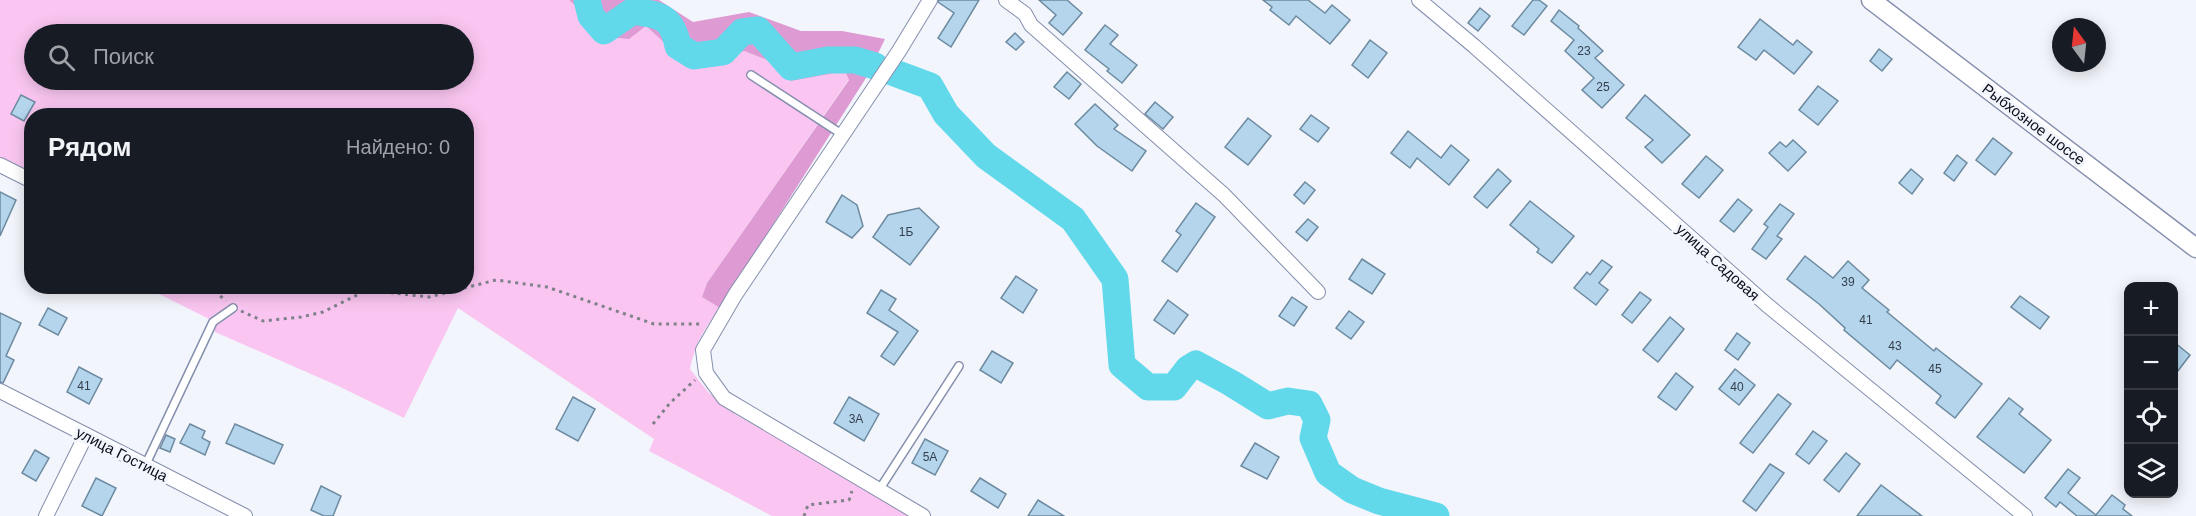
<!DOCTYPE html>
<html lang="ru">
<meta charset="utf-8">
<style>
:root{--surface:#171b24;--page:#242831;--text:#f1f3f6;--muted:#9ea1a6;--line:#363941}
body{margin:0;font-family:Helvetica,sans-serif;background:var(--page);color:var(--text)}
.controls{position:absolute;right:18px;bottom:18px;display:grid;overflow:hidden;border-radius:12px;box-shadow:0 3px 15px #0003}
.controls button{width:54px;height:54px;display:grid;place-items:center;padding:0;border:0;border-bottom:2px solid var(--line);background:var(--surface);color:var(--text);font:30px sans-serif}
.compass{position:absolute;left:2052px;top:18px;width:54px;height:54px;border-radius:50%;background:var(--surface);box-shadow:0 3px 15px #0003;rotate:345deg}
.list{margin:0;padding:0;list-style:none}
h2{display:flex;justify-content:space-between;align-items:center;height:78px;margin:0;padding:0 24px;font-size:26px}
h2 small{font-size:20px;font-weight:400;color:var(--muted)}
.icon{flex:none;width:33px;height:33px;fill:none;stroke:currentColor;stroke-width:2;stroke-linecap:round;stroke-linejoin:round}
.map{position:relative;flex:none;width:2196px;height:516px;overflow:hidden}
.search{position:absolute;background:var(--surface);box-shadow:0 3px 15px #0003;left:24px;top:24px;width:450px;height:66px;display:flex;align-items:center;gap:15px;box-sizing:border-box;padding:0 21px;border-radius:33px;color:var(--muted);font-size:22px}
.panel{position:absolute;background:var(--surface);box-shadow:0 3px 15px #0003;left:24px;top:108px;width:450px;height:186px;border-radius:24px}
.map>svg:first-child{display:block}
.green{fill:#fac6f1;fill-rule:evenodd}
.forest{fill:#de9ad3}
.lines{fill:none;stroke-linecap:round;stroke-linejoin:round}
.river{stroke:#62d9eb;stroke-width:27}
.building{fill:#b4d5ec;stroke:#6c8aa0;stroke-width:1.5}
.lane-casing{stroke:#858fae;stroke-width:10}
.street-casing{stroke:#858fae;stroke-width:16}
.secondary-casing{stroke:#858fae;stroke-width:21}
.path{stroke:#7e818a;stroke-width:3;stroke-dasharray:3 4.5;stroke-linecap:butt}
.lane{stroke:#fff;stroke-width:7}
.street{stroke:#fff;stroke-width:14}
.secondary{stroke:#fff;stroke-width:18}
.labels{text-anchor:middle;dominant-baseline:central;stroke-width:6;stroke-linejoin:round;paint-order:stroke}
.number-label{font-size:12px;fill:#343f4d}
.street-label{font-size:15px;fill:#0a0d18;stroke:#f3f5fc}
</style>
<div class="map">
<svg width="2196" height="516" viewBox="0 0 2196 516">
<rect width="100%" height="100%" fill="#f3f5fc"/>
<path class="green" d="M0 0H569L581 11 595 36 646 26 682 59 716 63 744 51 770 61 791 81 845 70 849 79 707 283 702 297 720 308C704 329 696 342 690 369L709 393 736 415 915 516H772L649 451 654 439 458 308 404 418 336 385 215 332 213 321 145 287 466 286V116H32L31 186 0 170ZM34 34H464V80H34Z"/>
<polygon class="forest" points="569,0 659,0 693,22 749,12 801,31 842,31 885,39 866,78 720,308 702,297 707,283 849,80 845,71 791,81 770,61 744,51 716,63 682,59 646,26 629,39 595,36 581,11"/>
<g class="lines">
<g class="river">
<path d="M587 0 591 16 604 31 633 11C660 15 672 16 678 46L694 56 723 52 742 32 758 30 791 67 828 60H855L875 66"/>
<polyline points="892,72 930,86 946,114 986,156 1073,219 1115,279 1122,365 1148,387 1174,387 1188,369 1196,364 1231,383 1268,406 1288,401 1309,404 1317,420 1313,438 1328,473 1352,490 1379,501 1436,516"/>
</g>
</g>
<g class="building">
<polygon points="939,0 979,0 951,47 938,38 954,13 938,2"/>
<polygon points="1039,0 1067,0 1082,13 1063,35 1049,23 1056,15"/>
<polygon points="1263,0 1308,0 1325,13 1332,5 1350,20 1330,44 1296,16 1289,25 1270,10 1272,7"/>
<polygon points="1533,0 1539,0 1547,6 1524,35 1512,26"/>
<polygon points="1480,8 1490,16 1478,31 1468,23"/>
<polygon points="1559,10 1579,26 1578,28 1603,51 1595,58 1624,85 1602,108 1582,90 1594,78 1565,51 1574,40 1551,21"/>
<polygon points="1760,19 1793,45 1797,40 1812,52 1794,74 1764,50 1756,60 1738,47"/>
<polygon points="1105,25 1118,35 1110,44 1137,65 1122,83 1107,71 1109,69 1085,50"/>
<polygon points="1015,33 1024,42 1016,50 1006,42"/>
<polygon points="1370,40 1387,53 1368,78 1352,65"/>
<polygon points="1879,49 1892,59 1882,71 1870,61"/>
<polygon points="1067,72 1081,84 1069,99 1054,87"/>
<polygon points="1818,86 1838,101 1818,125 1799,110"/>
<polygon points="21,95 35,102 24,121 11,114"/>
<polygon points="1645,95 1690,135 1662,163 1645,147 1653,140 1626,118"/>
<polygon points="1155,102 1173,117 1163,129 1145,114"/>
<polygon points="1095,104 1118,125 1114,129 1146,151 1132,171 1097,146 1075,124"/>
<polygon points="1311,115 1329,128 1318,142 1300,129"/>
<polygon points="1248,118 1271,136 1248,165 1225,147"/>
<polygon points="1408,131 1441,158 1451,145 1469,160 1449,185 1417,158 1410,168 1391,153"/>
<polygon points="1993,138 2012,153 1995,175 1976,160"/>
<polygon points="1793,140 1806,152 1788,171 1769,153 1780,142 1786,147"/>
<polygon points="1957,155 1967,163 1954,181 1944,173"/>
<polygon points="1706,156 1723,170 1699,198 1682,184"/>
<polygon points="1498,169 1511,181 1487,208 1474,197"/>
<polygon points="1911,169 1923,179 1912,194 1899,183"/>
<polygon points="1305,182 1315,190 1304,204 1294,195"/>
<polygon points="0,192 16,200 0,236"/>
<polygon points="842,195 857,205 863,226 852,238 826,222"/>
<polygon points="1738,199 1752,210 1734,232 1720,221"/>
<polygon points="1530,201 1574,236 1552,263 1537,252 1539,249 1510,225"/>
<polygon points="1196,203 1215,217 1177,272 1162,261 1181,235 1176,231"/>
<polygon points="1780,204 1794,214 1777,236 1782,239 1766,259 1752,249 1768,227 1764,224"/>
<polygon points="919,208 939,227 910,265 873,237 888,215"/>
<polygon points="1308,219 1318,227 1307,241 1296,232"/>
<polygon points="1805,256 1833,278 1848,261 1869,280 1862,288 1889,310 1887,312 1934,351 1936,348 1982,384 1955,418 1936,403 1941,396 1897,360 1890,369 1844,330 1845,328 1819,304 1787,279"/>
<polygon points="1362,259 1385,274 1372,294 1349,279"/>
<polygon points="1602,260 1612,267 1599,283 1608,290 1596,305 1574,288 1587,272 1590,275"/>
<polygon points="1016,276 1037,290 1023,313 1001,298"/>
<polygon points="881,290 896,299 889,310 918,331 894,365 881,356 898,332 867,313"/>
<polygon points="1640,292 1651,300 1632,323 1622,315"/>
<polygon points="2020,296 2049,317 2040,329 2011,307"/>
<polygon points="1292,297 1307,307 1294,326 1279,316"/>
<polygon points="1168,300 1188,315 1174,334 1154,320"/>
<polygon points="48,308 67,318 58,335 39,325"/>
<polygon points="1349,311 1364,322 1351,339 1336,328"/>
<polygon points="0,313 21,323 6,356 14,360 3,383 0,382"/>
<polygon points="1670,317 1684,329 1658,362 1643,350"/>
<polygon points="1737,333 1750,343 1738,360 1725,350"/>
<polygon points="2174,342 2190,355 2174,376"/>
<polygon points="992,351 1013,363 1001,383 980,370"/>
<polygon points="79,367 102,379 89,404 67,392"/>
<polygon points="1735,369 1755,385 1739,405 1719,389"/>
<polygon points="1676,373 1693,387 1676,410 1658,397"/>
<polygon points="1778,394 1791,404 1753,453 1740,443"/>
<polygon points="573,397 595,409 578,441 556,429"/>
<polygon points="849,397 879,414 864,441 834,423"/>
<polygon points="2009,398 2023,409 2019,414 2051,440 2024,473 1977,437"/>
<polygon points="190,424 205,431 202,438 210,442 205,455 180,443"/>
<polygon points="235,424 283,445 274,464 226,443"/>
<polygon points="1813,431 1827,441 1809,464 1796,454"/>
<polygon points="166,435 175,439 170,452 160,448"/>
<polygon points="925,439 948,451 935,475 912,463"/>
<polygon points="1255,443 1279,457 1267,479 1241,466"/>
<polygon points="35,450 49,458 36,481 22,473"/>
<polygon points="1846,453 1860,464 1839,492 1824,480"/>
<polygon points="1770,464 1784,473 1756,511 1743,501"/>
<polygon points="2068,469 2080,478 2068,493 2096,515 2112,495 2125,505 2123,509 2132,516 2077,516 2060,502 2056,507 2045,498"/>
<polygon points="96,478 116,488 102,516 82,506"/>
<polygon points="980,478 1006,494 998,508 971,491"/>
<polygon points="1881,485 1922,516 1857,516"/>
<polygon points="321,486 341,496 333,516 324,516 311,510"/>
<polygon points="1038,500 1064,516 1028,516"/>
</g>
<g class="lines">
<defs>
<g id="lane">
<polyline points="751,75 843,135"/>
<polyline points="145,466 213,322 233,308"/>
<polyline points="879,490 959,366"/>
</g>
<g id="street">
<polyline points="1006,0 1025,14 1031,25 1224,195 1318,292"/>
<polyline points="1419,0 1474,46 1767,305 2025,516"/>
<polyline points="0,165 32,181"/>
<polyline points="0,391 245,516"/>
<polyline points="46,516 86,435"/>
<polyline points="923,516 724,398 706,373 703,350 735,295 899,51 930,0"/>
</g>
<polyline id="secondary" points="1871,0 2196,248"/>
</defs>
<use href="#lane" class="lane-casing"/>
<use href="#street" class="street-casing"/>
<use href="#secondary" class="secondary-casing"/>
<g class="path">
<polyline points="209,286 226,301"/>
<polyline points="241,311 263,321 301,317 323,312 367,290 429,297 496,280 547,287 654,324 703,324"/>
<polyline points="653,424 670,403 695,380"/>
<polyline points="804,516 808,505 849,500 852,491"/>
</g>
<use href="#lane" class="lane"/>
<use href="#street" class="street"/>
<use href="#secondary" class="secondary"/>
</g>
<g class="labels">
<g class="number-label">
<text x="1584" y="51">23</text>
<text x="1603" y="87">25</text>
<text x="906" y="232">1Б</text>
<text x="1848" y="282">39</text>
<text x="1866" y="320">41</text>
<text x="1895" y="346">43</text>
<text x="1935" y="369">45</text>
<text x="84" y="386">41</text>
<text x="1737" y="387">40</text>
<text x="856" y="419">3А</text>
<text x="930" y="457">5А</text>
</g>
<g class="street-label">
<text transform="translate(2034 124) rotate(37)">Рыбхозное шоссе</text>
<text transform="translate(1718 262) rotate(42)">улица Садовая</text>
<text transform="translate(122 454) rotate(27)">улица Гостица</text>
</g>
</g>
</svg>
<div class="controls">
<button>+</button>
<button>−</button>
<button><svg class="icon" aria-label="locate" viewBox="0 0 24 24"><circle cx="12" cy="12" r="6"/><path d="M12 2v4M12 18v4M2 12h4M18 12h4"/></svg></button>
<button><svg class="icon" aria-label="layers" viewBox="0 0 24 24"><path d="M12 4l9 5-9 5-9-5zM3 14l9 5 9-5"/></svg></button>
</div>
<svg class="compass" viewBox="-18 -18 36 36"><path d="M0-13l5 13h-10z" fill="#e53935"/><path d="M0 13l5-13h-10z" fill="#9ea1a6"/></svg>
<div class="search"><svg class="icon" aria-label="search" viewBox="0 0 24 24"><circle cx="10" cy="10" r="6"/><path d="M15 15l6 6"/></svg>Поиск</div>
<section class="panel">
<h2>Рядом<small>Найдено: 0</small></h2>
<ul class="list">
</ul>
</section>
</div>
